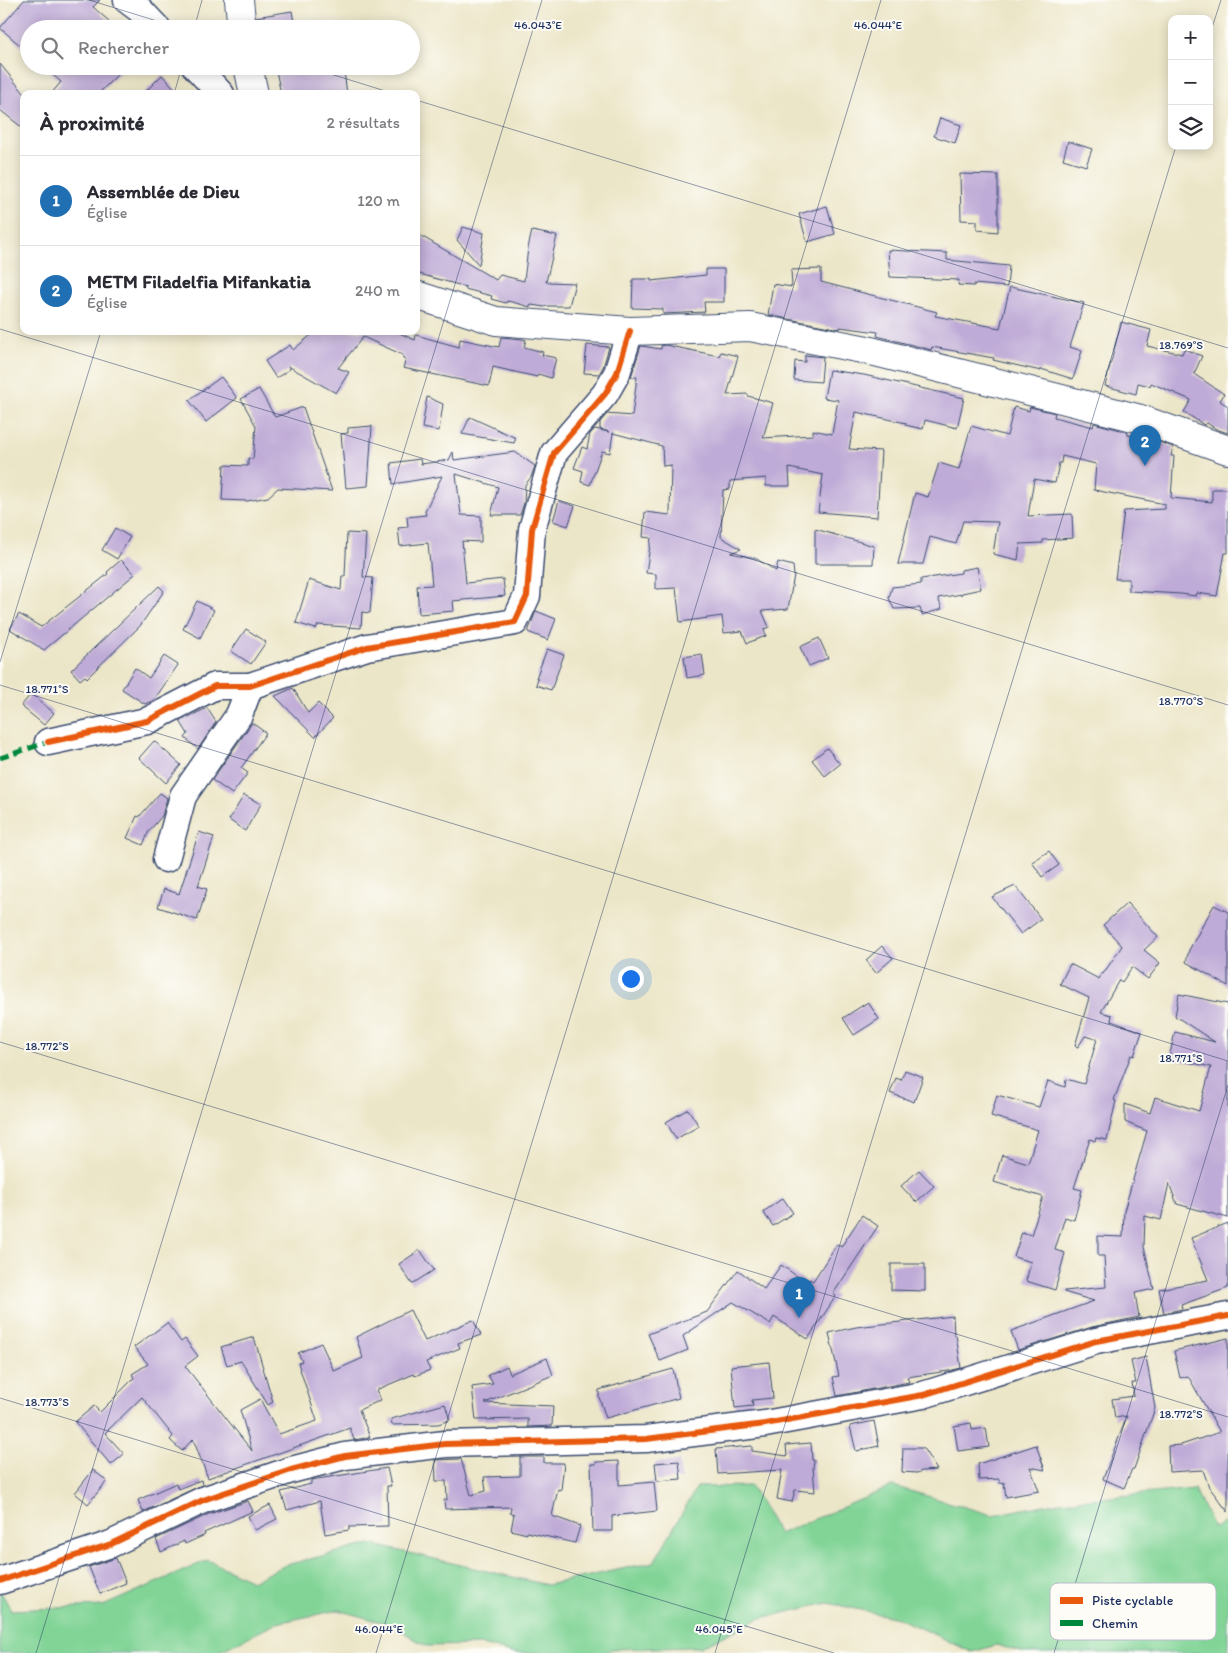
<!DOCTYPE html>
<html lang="fr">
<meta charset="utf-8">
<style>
:root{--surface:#fff;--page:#f7f7f7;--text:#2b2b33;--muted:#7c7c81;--line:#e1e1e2;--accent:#1f6fb2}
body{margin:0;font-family:Itim,sans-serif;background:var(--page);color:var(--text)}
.controls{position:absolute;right:15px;top:15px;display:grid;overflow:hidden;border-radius:10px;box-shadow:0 2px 12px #0003}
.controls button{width:45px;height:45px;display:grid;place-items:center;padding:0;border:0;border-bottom:1px solid var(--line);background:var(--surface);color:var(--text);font:25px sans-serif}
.you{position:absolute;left:630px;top:978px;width:18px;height:18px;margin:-12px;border:4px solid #fff;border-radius:50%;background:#1a73e8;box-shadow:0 0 0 8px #1a73e833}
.badge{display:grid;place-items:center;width:32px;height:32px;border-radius:50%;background:var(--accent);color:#fff;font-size:16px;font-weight:700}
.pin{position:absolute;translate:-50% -41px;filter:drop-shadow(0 1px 2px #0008)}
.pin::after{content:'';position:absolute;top:26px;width:18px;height:15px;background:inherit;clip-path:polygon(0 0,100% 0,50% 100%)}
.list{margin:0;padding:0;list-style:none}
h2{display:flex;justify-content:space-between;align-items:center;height:65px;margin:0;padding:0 20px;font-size:21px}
h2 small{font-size:16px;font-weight:400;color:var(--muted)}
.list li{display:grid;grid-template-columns:32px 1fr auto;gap:15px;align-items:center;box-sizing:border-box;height:90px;padding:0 20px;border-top:1px solid var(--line)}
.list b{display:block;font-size:19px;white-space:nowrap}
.list p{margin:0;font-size:16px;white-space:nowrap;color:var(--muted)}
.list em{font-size:16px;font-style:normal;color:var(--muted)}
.icon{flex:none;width:28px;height:28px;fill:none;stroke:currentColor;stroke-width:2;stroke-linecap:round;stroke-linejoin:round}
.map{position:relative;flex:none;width:1228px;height:1653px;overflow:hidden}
.search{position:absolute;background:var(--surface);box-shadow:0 2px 12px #0003;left:20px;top:20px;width:400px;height:55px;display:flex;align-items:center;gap:12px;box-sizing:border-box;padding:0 18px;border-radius:28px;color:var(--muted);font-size:19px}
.panel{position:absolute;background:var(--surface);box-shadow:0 2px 12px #0003;left:20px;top:90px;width:400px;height:245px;border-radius:10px}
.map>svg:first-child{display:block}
.green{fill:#81d496;stroke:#4e827a}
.building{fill:#bfabd7}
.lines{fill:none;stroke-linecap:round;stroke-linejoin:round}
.minor-casing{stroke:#3a4a6e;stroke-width:29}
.major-casing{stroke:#3a4a6e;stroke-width:30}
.minor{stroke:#fff;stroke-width:26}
.major{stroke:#fff;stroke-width:28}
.quiet{stroke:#00873e;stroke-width:5;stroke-dasharray:10 5;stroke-linecap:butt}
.cycleway-casing{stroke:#fdfcf7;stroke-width:9}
.cycleway{stroke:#e8590c;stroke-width:6}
.ticks{fill:none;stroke:#1b2f5e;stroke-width:1;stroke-opacity:0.45}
.key{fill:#fdfcf7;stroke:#b9bec9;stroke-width:1}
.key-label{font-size:14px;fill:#1b2f5e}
.ticks-label{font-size:12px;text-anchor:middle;fill:#1b2f5e;stroke:#fdfcf7;stroke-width:4;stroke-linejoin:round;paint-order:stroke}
</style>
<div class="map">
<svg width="1228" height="1653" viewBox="0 0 1228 1653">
<rect width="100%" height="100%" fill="#fdfcf7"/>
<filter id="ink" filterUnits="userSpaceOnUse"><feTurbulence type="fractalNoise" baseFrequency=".02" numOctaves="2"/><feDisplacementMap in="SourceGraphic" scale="10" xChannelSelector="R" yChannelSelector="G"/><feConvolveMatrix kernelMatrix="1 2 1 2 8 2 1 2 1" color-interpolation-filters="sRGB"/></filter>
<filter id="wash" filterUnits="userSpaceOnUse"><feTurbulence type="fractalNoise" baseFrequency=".0096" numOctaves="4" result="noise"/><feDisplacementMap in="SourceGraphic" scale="20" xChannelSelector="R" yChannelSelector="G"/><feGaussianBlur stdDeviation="1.12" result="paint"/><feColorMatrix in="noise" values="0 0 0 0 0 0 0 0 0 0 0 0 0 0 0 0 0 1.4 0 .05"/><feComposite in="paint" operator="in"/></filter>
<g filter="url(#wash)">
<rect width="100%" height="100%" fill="#ece6c8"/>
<polygon class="green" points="751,1486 779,1534 893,1486 992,1515 1060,1502 1194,1489 1214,1528 1228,1521 1228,1653 1023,1653 997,1645 972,1652 898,1618 828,1603 761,1618 700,1647 611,1649 605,1653 512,1653 482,1645 426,1646 392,1625 338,1610 277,1623 216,1653 0,1653 0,1590 11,1610 103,1606 208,1560 252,1581 286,1565 370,1544 547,1585 654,1562 697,1487"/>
<g id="blocks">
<g class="building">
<polygon points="24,0 100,0 93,7 118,29 29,29 29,53 0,28"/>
<polygon points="292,11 295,29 257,29 256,17"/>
<polygon points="0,64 24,93 24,129 0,110"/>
<polygon points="43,66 126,66 98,94 51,94 61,82"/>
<polygon points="275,66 342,66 342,71 344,71 347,94 281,94"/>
<polygon points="162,75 180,94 143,94"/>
<polygon points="940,118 961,125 955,143 934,136"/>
<polygon points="1068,141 1092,149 1086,166 1063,159"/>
<polygon points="960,174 998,175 998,232 977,230 977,221 961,220"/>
<polygon points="827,206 835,234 807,242 799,214"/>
<polygon points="463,227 484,233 479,265 457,240"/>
<polygon points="532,231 557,236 546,282 575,283 569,306 546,306 545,307 531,305 530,307 512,302 507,301 506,303 491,299 492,296 465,289 466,287 416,273 416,233 496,280 500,275 524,281 528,248"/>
<polygon points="888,250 947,253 947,260 1009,266 1007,287 974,284 974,286 958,285 959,280 890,277"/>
<polygon points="706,269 724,269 724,302 704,302 705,312 663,314 663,309 632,308 633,279 651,279 651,281 706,275"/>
<polygon points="821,269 821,282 937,312 935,316 1000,328 1010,287 1084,303 1070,347 1082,351 1073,379 1041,369 1041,371 993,360 994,358 932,347 931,350 928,349 877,336 878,332 840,327 840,329 768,315 773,284 792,287 791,270"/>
<polygon points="1121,322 1151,330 1147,346 1182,354 1184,349 1202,356 1194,374 1224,394 1220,401 1228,406 1228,433 1216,429 1207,423 1204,425 1184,412 1191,400 1151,383 1150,386 1138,383 1136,394 1105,386"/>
<polygon points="316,331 395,331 415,340 416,335 459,347 460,339 499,347 501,337 522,339 526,340 524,347 543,352 542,355 556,358 551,378 538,374 537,377 493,367 489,386 403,368 406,359 403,358 403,355 363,337 338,368 349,372 336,393 288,366 290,369 276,378 265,361 290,345 293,350"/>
<polygon points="587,345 609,347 603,367 599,374 584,373"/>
<polygon points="665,345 719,356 721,352 738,356 727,395 748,394 748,396 773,403 763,438 813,435 813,430 832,434 838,400 824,398 829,370 864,375 964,398 957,428 925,420 923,429 905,425 906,423 856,412 849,449 881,451 877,517 818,512 823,475 789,468 790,486 766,486 766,478 730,481 730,489 723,490 721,537 741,549 731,553 755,558 776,571 778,562 793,566 794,575 788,609 762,611 769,627 764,629 766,636 747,643 742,631 724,633 722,616 680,622 676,588 656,589 656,574 646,573 651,538 643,537 645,512 670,515 671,465 663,466 662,446 613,433 610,453 602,451 590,485 581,482 583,471 574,468 582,447 587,449 590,434 595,429 609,432 600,429 600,422 607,414 632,416 637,377 631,377 641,346 661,349 661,346"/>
<polygon points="805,355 823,357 821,382 794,380 795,361 805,362"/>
<polygon points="221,377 237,398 206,422 189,400"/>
<polygon points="259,389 275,417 303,407 332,491 278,488 268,497 247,501 222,500 224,465 248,466 248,458 253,459 256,426 241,399"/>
<polygon points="427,397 443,404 439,431 422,428"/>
<polygon points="1014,407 1029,411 1030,407 1055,413 1054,417 1093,427 1094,423 1128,432 1128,435 1154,440 1173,447 1171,456 1174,456 1171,498 1212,502 1212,489 1228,489 1228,553 1225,553 1217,596 1197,593 1196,596 1181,594 1129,591 1129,579 1115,579 1124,511 1165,509 1165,504 1094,490 1096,464 1062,456 1061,463 1059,463 1055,483 1034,479 1028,516 1072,514 1073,538 1043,540 1043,543 1020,544 1018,560 993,554 998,522 963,521 956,544 930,537 923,564 898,564 915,493 928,497 939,463 959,469 971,426 1007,436"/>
<polygon points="470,417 516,438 514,443 462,434"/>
<polygon points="372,426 368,486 346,488 341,434 348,433 348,428"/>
<polygon points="453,452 454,460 515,452 535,466 531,477 525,485 524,503 520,515 491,515 498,487 456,474 461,515 481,516 481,542 462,541 466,583 503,579 505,596 453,601 454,611 419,614 417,586 432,585 428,543 400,546 398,528 408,527 407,517 426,515 425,511 442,476 393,484 391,463 420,459 421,464 449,460"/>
<polygon points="559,501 575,506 568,526 553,521"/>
<polygon points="115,528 130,537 117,559 102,550"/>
<polygon points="815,529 874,546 873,564 815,564"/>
<polygon points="347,533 366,534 363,577 373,578 370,613 362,612 361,628 318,625 316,629 296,623 309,580 341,590 342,576 345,576"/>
<polygon points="121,560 135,574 44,650 10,629 19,614 41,627 108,574 107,572"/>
<polygon points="977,567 981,589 962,593 962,594 938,598 942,609 922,615 920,608 894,609 889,598 892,587 921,584 921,579 961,573 961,570"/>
<polygon points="159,586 164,591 140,626 87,678 85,676 80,680 71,670"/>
<polygon points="197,601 214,610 200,638 183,629"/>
<polygon points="536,611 556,619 548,640 528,632"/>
<polygon points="246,629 266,642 251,664 231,651"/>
<polygon points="819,638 828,658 809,666 800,647"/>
<polygon points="547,649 564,655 551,690 536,685 538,678 536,678"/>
<polygon points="702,654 705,675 687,678 684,657"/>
<polygon points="164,656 178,665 154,700 145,704 122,689 135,668 149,678"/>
<polygon points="293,688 308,713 318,703 333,718 315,737 275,696"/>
<polygon points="31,694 54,713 44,725 21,706"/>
<polygon points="207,708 216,722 198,749 185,738 188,734 180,721"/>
<polygon points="252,723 266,733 241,768 248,773 232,794 212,780"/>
<polygon points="154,741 181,765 166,783 139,758"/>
<polygon points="827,748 840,764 825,776 812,760"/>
<polygon points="160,793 167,798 162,816 149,831 143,845 127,838 137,816 139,817"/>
<polygon points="244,795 261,804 245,831 229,820"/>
<polygon points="199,832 214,837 198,886 207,889 197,920 158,907 164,889 179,894"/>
<polygon points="1049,851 1059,865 1042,877 1032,862"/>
<polygon points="1015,886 1041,919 1021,934 992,897"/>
<polygon points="1127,903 1158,937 1144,950 1160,963 1148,979 1132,967 1122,982 1119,980 1101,1012 1112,1015 1111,1021 1142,1032 1134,1056 1131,1055 1114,1100 1116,1101 1107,1140 1096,1138 1095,1141 1090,1139 1074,1188 1082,1190 1074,1220 1065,1217 1055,1250 1065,1253 1055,1290 1026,1281 1031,1262 1014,1257 1022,1232 1031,1235 1043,1197 994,1182 1002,1155 1028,1163 1038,1130 991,1116 997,1095 1039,1107 1048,1081 1065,1087 1066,1079 1084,1084 1097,1039 1085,1036 1078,1047 1075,1046 1089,998 1060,984 1070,964 1099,979 1102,973 1103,974 1122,946 1103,925"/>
<polygon points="1214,905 1228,912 1228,986 1186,962 1189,950"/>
<polygon points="882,946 893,958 876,973 866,960"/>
<polygon points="1179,994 1228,1004 1228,1218 1177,1204 1169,1183 1161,1220 1145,1216 1144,1247 1154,1289 1135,1293 1139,1317 1092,1327 1018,1350 1011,1331 1094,1301 1064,1292 1064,1291 1106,1287 1104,1256 1098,1256 1098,1236 1123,1237 1124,1211 1147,1131 1125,1122 1125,1104 1150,1113 1155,1097 1199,1111 1211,1067 1169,1058 1175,1032 1215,1042 1175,1016"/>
<polygon points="868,1002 879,1019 854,1035 843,1018"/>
<polygon points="905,1070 923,1077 914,1102 890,1093 896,1078 901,1080"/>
<polygon points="688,1109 699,1126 676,1139 666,1122"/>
<polygon points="919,1170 934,1186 916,1202 901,1186"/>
<polygon points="783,1198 793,1213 773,1226 763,1212"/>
<polygon points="862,1215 878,1226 833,1294 836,1296 808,1339 774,1317 770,1324 733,1302 683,1336 688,1350 660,1361 648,1334 707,1312 738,1270 764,1289 781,1265 807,1283 809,1279 813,1281 837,1244 841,1247"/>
<polygon points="1228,1223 1228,1288 1181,1305 1182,1309 1164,1313 1159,1289 1208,1280 1191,1238"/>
<polygon points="420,1250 434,1270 412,1284 399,1264"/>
<polygon points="891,1264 925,1264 925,1291 891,1290"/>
<polygon points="410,1310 425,1341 473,1320 481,1335 458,1343 460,1348 426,1362 430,1370 415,1376 414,1374 376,1390 381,1400 359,1410 370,1437 365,1438 354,1440 350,1428 208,1478 193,1439 182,1451 170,1440 173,1436 142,1397 105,1433 124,1454 111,1465 75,1422 94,1406 100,1412 134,1378 132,1374 148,1364 134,1347 167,1323 181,1342 185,1339 198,1356 185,1366 252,1451 240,1410 260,1399 279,1434 317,1421 298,1363 302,1361 298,1353 321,1343 334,1371 363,1358 356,1337"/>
<polygon points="953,1316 954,1335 956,1335 961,1368 948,1371 907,1377 909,1382 837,1396 833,1377 839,1376 829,1333 856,1327"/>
<polygon points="254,1337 273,1402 268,1405 241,1361 227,1365 221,1347"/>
<polygon points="1228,1338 1228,1512 1209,1487 1203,1470 1169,1472 1168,1446 1181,1445 1220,1432 1188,1376 1180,1378 1174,1351"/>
<polygon points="1146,1357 1155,1408 1134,1469 1132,1469 1124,1488 1103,1479 1127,1416 1115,1418 1112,1399 1134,1396 1132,1383 1136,1383 1131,1361"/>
<polygon points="547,1358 553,1375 485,1403 553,1406 552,1426 528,1427 528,1419 476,1420 472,1387 493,1384 488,1375 507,1366 510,1374"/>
<polygon points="769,1362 773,1398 752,1400 753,1406 735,1408 731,1366"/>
<polygon points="673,1369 679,1398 606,1418 599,1397 599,1390"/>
<polygon points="445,1404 450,1420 438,1424 392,1425 391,1419"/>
<polygon points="874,1421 879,1446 856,1451 850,1426"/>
<polygon points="971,1423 972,1430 986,1428 989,1447 958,1451 954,1426"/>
<polygon points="811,1443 812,1460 814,1460 813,1468 815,1492 795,1490 792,1502 777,1499 782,1470 718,1474 716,1449 752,1446 752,1451 787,1456 786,1445"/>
<polygon points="1036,1445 1045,1470 1030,1467 1039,1491 1006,1497 1004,1482 1000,1483 999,1479 979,1480 978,1464"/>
<polygon points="903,1448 923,1448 937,1470 922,1471 917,1473 902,1472"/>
<polygon points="520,1457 544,1457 544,1463 564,1463 561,1490 558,1489 552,1516 580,1526 575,1543 527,1532 527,1534 511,1530 514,1514 510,1513 511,1507 445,1509 444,1500 447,1500 446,1481 436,1481 435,1460 461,1459 471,1495 486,1491 484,1477 520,1476"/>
<polygon points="619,1461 619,1485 654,1482 657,1511 612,1516 612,1531 593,1531 591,1464 596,1464 596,1462"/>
<polygon points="679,1461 681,1479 657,1481 655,1463"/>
<polygon points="387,1468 391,1486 387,1486 388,1526 349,1527 349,1530 325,1534 320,1501 287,1510 281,1492 311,1484 311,1480"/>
<polygon points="93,1470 107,1481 88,1504 75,1493"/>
<polygon points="201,1480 202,1485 143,1512 138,1500 176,1483 178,1489"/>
<polygon points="248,1501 253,1511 204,1533 205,1535 185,1544 184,1541 161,1552 156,1539 209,1514"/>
<polygon points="270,1505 277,1519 255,1530 248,1516"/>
<polygon points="116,1558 126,1583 100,1594 89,1567"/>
</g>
</g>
</g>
<g filter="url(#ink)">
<use href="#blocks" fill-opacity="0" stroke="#3a4a6e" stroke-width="1"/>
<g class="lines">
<defs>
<g id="minor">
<polyline points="127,0 139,9 158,29"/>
<polyline points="195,66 221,94"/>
<polyline points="48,742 147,721 215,686 250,686 367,647 515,622 527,596 532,529 554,453 605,394 617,373 630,331"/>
<polyline points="166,859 183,796 239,715 250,686"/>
<polyline points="0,1581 111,1544 203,1500 291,1470 345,1456 445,1444 646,1439 765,1424 923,1395 1096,1341 1228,1316"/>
</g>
<g id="major">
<polyline points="239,0 242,29"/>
<polyline points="248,66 254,94"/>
<polyline points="416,295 496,321 630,331 750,327 867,350 1137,418 1228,450"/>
</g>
</defs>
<use href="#minor" class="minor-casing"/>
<use href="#major" class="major-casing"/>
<use href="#minor" class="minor"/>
<use href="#major" class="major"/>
<polyline class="quiet" points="0,758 48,742"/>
<defs>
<g id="cycleway">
<polyline points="48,742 147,721 215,686 250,686 367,647 515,622 527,596 532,529 554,453 605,394 617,373 630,331"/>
<polyline points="0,1581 111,1544 203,1500 291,1470 345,1456 445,1444 646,1439 765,1424 923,1395 1096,1341 1228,1316"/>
</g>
</defs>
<use href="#cycleway" class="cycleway-casing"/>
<use href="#cycleway" class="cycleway"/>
</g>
</g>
<path class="ticks" d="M89 0 183 29M194 29 202 0M1209 37 1221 0M305 66 395 94M174 94 182 66M416 100 1228 348M0 329 1228 705M0 662 101 331M0 685 1228 1061M0 1042 1228 1417M0 1398 834 1653M36 1653 542 0M376 1653 881 0M715 1653 1176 146M1054 1653 1228 1085"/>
<rect x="1050" y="1583" width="166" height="57" rx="8" class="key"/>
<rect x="1060" y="1597" width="23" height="7" fill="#e8590c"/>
<rect x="1060" y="1620" width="23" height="6" fill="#00873e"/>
<g class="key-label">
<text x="1092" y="1605">Piste cyclable</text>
<text x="1092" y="1628">Chemin</text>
</g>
<g class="ticks-label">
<text x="538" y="29">46.043°E</text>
<text x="878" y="29">46.044°E</text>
<text x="1181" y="349">18.769°S</text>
<text x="47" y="693">18.771°S</text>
<text x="1181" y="705">18.770°S</text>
<text x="47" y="1050">18.772°S</text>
<text x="1181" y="1062">18.771°S</text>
<text x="47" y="1406">18.773°S</text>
<text x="1181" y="1418">18.772°S</text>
<text x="379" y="1633">46.044°E</text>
<text x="719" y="1633">46.045°E</text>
</g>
</svg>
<div class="controls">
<button>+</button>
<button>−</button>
<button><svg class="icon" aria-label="layers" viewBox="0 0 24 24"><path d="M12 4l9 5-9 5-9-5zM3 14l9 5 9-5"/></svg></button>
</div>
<div class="you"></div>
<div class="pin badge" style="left:799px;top:1318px">1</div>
<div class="pin badge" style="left:1145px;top:466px">2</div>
<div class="search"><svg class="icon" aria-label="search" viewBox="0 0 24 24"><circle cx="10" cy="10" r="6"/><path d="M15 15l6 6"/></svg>Rechercher</div>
<section class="panel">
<h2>À proximité<small>2 résultats</small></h2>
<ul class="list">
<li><span class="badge">1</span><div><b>Assemblée de Dieu</b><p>Église</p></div><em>120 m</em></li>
<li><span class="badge">2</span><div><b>METM Filadelfia Mifankatia</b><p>Église</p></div><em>240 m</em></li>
</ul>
</section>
</div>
